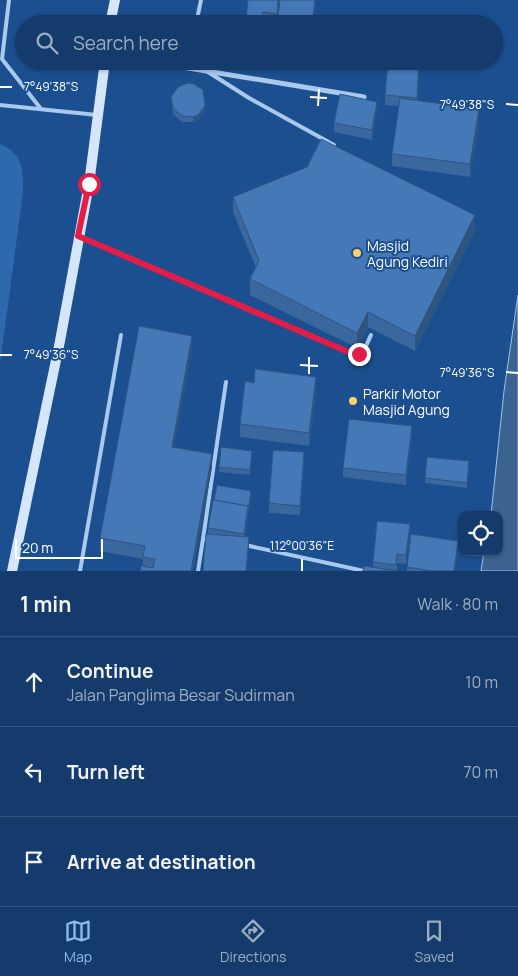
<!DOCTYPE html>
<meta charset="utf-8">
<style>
:root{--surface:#143b6b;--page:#1d4271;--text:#f1f3f6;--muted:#9dadc1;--line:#33557e;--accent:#90b9f0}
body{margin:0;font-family:Manrope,sans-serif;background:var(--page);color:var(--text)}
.controls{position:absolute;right:15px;bottom:15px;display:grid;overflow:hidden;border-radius:10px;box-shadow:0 1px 4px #0004}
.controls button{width:45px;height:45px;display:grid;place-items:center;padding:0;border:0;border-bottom:1px solid var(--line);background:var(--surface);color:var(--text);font:25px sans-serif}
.scale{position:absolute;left:15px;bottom:12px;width:88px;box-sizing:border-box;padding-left:5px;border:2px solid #fff;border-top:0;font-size:14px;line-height:18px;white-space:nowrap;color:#fff;-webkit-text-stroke:4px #1b4f8f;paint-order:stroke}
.stop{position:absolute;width:15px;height:15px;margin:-11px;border:4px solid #e11d48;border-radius:50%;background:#fff}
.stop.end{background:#e11d48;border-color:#fff;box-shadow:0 1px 5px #0008}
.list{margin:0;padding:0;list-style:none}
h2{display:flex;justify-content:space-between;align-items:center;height:65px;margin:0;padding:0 20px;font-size:21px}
h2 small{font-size:16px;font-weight:400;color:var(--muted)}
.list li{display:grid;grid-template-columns:32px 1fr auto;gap:15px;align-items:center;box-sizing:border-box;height:90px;padding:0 20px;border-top:1px solid var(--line)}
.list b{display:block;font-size:19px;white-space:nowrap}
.list p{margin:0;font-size:16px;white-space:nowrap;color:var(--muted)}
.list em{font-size:16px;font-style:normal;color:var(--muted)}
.icon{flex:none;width:28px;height:28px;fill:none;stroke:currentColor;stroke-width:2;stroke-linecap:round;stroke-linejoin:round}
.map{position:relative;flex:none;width:518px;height:571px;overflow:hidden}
.search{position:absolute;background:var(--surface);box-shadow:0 1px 4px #0004;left:15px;right:15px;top:15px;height:55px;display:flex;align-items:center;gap:12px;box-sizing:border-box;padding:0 18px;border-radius:28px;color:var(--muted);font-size:19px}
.sheet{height:335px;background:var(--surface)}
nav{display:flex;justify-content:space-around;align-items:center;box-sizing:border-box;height:70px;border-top:1px solid var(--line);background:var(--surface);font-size:14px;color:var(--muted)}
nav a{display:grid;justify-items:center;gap:2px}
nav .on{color:var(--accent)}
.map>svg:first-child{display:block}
.green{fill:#2e69ad}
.water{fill:#3c6290;stroke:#9cc4f0}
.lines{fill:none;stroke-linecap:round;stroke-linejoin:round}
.lane{stroke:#a9c9ee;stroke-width:4}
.street{stroke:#a9c9ee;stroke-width:5}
.secondary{stroke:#d6e6fa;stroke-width:10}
.wall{fill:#3a679d}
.shaded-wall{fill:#305480}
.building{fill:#4478b7;stroke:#305480}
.route{stroke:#e11d48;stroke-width:6}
.ticks{fill:none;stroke:#fff;stroke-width:2}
.poi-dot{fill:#ffd166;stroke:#1b4f8f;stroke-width:2}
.labels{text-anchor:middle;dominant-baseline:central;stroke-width:4;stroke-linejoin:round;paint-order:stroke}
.poi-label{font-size:14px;fill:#fff;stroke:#1b4f8f;text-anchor:start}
.ticks-label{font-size:12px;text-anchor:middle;fill:#fff;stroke:#1b4f8f;stroke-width:4;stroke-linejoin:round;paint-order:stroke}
</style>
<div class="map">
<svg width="518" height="571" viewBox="0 0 518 571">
<rect width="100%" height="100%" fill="#1b4f8f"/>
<path class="green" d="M0 144C24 154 23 170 23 193L0 364Z"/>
<polygon class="water" points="518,295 518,571 481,571 484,552 499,552 499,515 491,515 504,391"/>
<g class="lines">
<g class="lane">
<polyline points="9,0 2,59 41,109"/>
<polyline points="196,24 201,0"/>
<polyline points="208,72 249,98 334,145"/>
<polyline points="0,105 97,115"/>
<path d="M80 237 353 354C365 354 366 345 371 335"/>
<polyline points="203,539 226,382"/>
<polyline points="245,545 364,571"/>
<polyline points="80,571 121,335"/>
<polyline points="198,571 203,539 211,540"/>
</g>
<polyline class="street" points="146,61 364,97"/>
<g class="secondary">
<polyline points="110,24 115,0"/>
<polyline points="12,571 60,341 89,184 105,61"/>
</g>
</g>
<g class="wall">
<polygon points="280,0 277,23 263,21 262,24 246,24 246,19"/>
<polygon points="281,61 308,61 307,65"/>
<polygon points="420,61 417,101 479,122 470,177 392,166 392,154 399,106 385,105 385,95"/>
<polygon points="171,97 205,111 198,120 193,122 182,122 173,114"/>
<polygon points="377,111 372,140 334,132 334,123"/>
<polygon points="233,197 475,231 415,351 368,327 357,348 250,295 250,279 256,268 233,212"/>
<polygon points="192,349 174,447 212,467 193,571 140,571 143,566 143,559 100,551 100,538"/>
<polygon points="316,390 309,446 240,437 240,424"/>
<polygon points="412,436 406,485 343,477 343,468"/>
<polygon points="252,456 250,475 219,472 219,467"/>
<polygon points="304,462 300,515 269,513 269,503"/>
<polygon points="469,466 467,488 425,483 425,478"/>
<polygon points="251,496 245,537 249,547 208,534 208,528"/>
<polygon points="410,534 406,564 397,563 397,571 373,567 373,562"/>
<polygon points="458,550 455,571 407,571 407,567"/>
</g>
<g class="shaded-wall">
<polygon points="278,0 280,0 277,23 277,14"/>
<polygon points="315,0 316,0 313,24 312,24"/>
<polygon points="419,61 420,61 417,107 417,98"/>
<polygon points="377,102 377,111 372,140 372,130"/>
<polygon points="205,106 205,111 198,120 193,122 193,117"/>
<polygon points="479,109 479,122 470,177 470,164"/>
<polygon points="475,215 475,231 415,351 415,336"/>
<polygon points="368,312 368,327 357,348 357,333"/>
<polygon points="192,336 192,349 172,460 172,447"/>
<polygon points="316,377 316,390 309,446 309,433"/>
<polygon points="412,426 412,436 406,485 406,475"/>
<polygon points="304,452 304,462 300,515 300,506"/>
<polygon points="212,454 212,467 193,571 191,571"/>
<polygon points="251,491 251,496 244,543 244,534 248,506"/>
<polygon points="410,524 410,534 406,564 406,555"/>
<polygon points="249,537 249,547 247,571 246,571"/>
<polygon points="458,541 458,550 455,571 454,571"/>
</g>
<g class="building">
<polygon points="248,0 278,0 277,14 263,12 261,22 246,19"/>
<polygon points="280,0 315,0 312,24 277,24"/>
<polygon points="388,61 419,61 417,98 385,95"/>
<polygon points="188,83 194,84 203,90 205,106 198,115 193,117 182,116 173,108 171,97 178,87"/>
<polygon points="340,94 377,102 372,130 334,123"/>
<polygon points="400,98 479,109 470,164 392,154"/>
<polygon points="321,139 475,215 415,336 368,312 357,333 250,279 259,261 233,197 307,167"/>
<polygon points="139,326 192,336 172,447 212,454 191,571 140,571 141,566 153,568 155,559 143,557 145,546 100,538"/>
<polygon points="255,369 316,377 309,433 240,424 245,381 254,383"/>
<polygon points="349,419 412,426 406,475 343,468"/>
<polygon points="221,447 252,451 250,470 219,467"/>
<polygon points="273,450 304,452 300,506 269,503"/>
<polygon points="427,457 469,461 467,483 425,478"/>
<polygon points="217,485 251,491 248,511 248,506 214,500"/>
<polygon points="213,500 248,506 244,534 208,528"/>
<polygon points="377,521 410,524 406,555 397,554 396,565 373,562"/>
<polygon points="206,534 249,537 246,571 203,571"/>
<polygon points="411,534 458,541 454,571 433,571 407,567"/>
<polygon points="364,566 396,571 363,571"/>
</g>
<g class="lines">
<polyline class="route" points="89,184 78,236 353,354 359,354"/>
</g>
<path class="ticks" d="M0 87H12M310 97 327 98M506 104 518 105M318 106 319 89M0 355H12M300 365 318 366M506 372 518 373M309 374V357M302 571V559"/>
<g class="poi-dot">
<circle cx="357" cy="253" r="5"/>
<circle cx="353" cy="401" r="5"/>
</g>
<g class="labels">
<g class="poi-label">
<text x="367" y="245">Masjid<tspan x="367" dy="16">Agung Kediri</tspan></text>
<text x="363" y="393">Parkir Motor<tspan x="363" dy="16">Masjid Agung</tspan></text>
</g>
</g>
<g class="ticks-label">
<text x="51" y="91">7°49'38"S</text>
<text x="467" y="109">7°49'38"S</text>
<text x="51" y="359">7°49'36"S</text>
<text x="467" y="377">7°49'36"S</text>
<text x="302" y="550">112°00'36"E</text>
</g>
</svg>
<div class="controls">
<button><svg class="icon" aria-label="locate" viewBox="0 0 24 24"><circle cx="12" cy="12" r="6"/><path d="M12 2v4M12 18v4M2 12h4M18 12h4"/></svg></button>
</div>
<div class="scale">20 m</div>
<div class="stop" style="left:89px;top:184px"></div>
<div class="stop end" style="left:359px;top:354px"></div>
<div class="search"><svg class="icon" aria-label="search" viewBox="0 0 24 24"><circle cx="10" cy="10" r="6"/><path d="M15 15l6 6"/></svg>Search here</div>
</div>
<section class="sheet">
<h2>1 min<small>Walk · 80 m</small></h2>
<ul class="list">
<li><svg class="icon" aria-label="ahead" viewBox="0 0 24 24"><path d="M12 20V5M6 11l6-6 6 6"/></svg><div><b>Continue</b><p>Jalan Panglima Besar Sudirman</p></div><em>10 m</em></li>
<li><svg class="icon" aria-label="left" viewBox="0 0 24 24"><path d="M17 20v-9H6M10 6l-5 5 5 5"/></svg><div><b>Turn left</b></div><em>70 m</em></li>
<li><svg class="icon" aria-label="arrive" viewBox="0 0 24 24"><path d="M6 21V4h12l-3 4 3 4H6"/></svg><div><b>Arrive at destination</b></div></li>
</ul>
</section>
<nav>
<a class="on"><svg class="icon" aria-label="map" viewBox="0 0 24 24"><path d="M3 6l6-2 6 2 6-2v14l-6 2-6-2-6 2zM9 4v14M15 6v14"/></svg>Map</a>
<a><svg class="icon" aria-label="directions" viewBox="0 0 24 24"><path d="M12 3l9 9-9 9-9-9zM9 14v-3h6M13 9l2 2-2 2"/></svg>Directions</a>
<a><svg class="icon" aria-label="saved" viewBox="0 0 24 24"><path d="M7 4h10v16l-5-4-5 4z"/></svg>Saved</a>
</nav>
